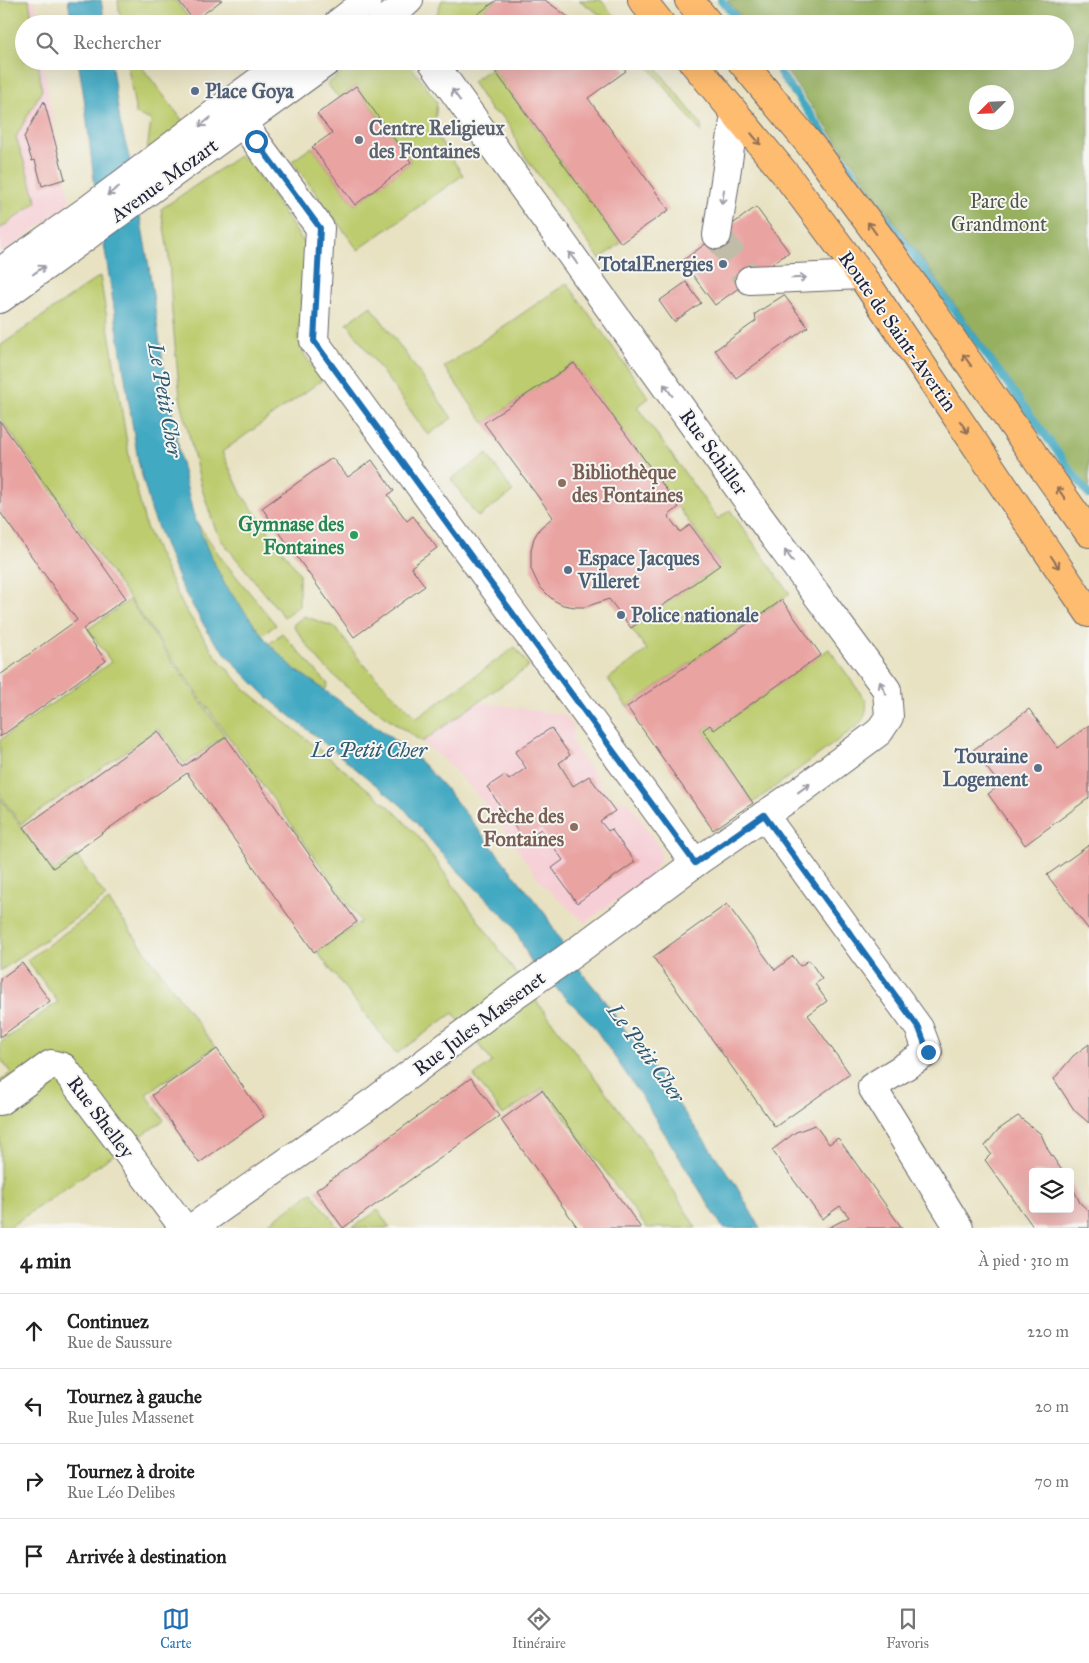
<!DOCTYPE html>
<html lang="fr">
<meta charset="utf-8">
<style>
:root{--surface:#fff;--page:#f2f2f2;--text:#222;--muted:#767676;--line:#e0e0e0;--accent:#1f6fb2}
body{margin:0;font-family:"IM FELL Great Primer",serif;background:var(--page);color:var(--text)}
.controls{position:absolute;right:15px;bottom:15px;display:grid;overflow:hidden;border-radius:5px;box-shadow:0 5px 20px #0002}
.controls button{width:45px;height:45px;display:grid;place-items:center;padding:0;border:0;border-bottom:1px solid var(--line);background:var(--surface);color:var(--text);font:25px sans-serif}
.compass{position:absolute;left:969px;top:85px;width:45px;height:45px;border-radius:50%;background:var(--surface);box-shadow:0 5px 20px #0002;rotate:246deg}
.stop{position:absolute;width:15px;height:15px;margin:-11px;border:4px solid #1f6fb2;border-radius:50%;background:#fff}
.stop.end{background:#1f6fb2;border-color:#fff;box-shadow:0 1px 5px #0008}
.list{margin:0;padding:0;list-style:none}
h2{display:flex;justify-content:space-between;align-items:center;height:65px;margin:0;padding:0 20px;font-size:21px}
h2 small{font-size:16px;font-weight:400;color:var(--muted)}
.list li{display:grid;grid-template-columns:32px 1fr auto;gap:15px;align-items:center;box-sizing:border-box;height:75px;padding:0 20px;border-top:1px solid var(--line)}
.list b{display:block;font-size:19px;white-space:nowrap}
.list p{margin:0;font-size:16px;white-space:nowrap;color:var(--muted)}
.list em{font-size:16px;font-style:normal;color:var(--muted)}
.icon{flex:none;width:28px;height:28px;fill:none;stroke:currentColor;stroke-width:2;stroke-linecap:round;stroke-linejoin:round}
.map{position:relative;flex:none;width:1089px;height:1228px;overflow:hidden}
.search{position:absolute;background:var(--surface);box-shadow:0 5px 20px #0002;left:15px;right:15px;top:15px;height:55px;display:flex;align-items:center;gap:12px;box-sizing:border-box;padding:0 18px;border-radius:28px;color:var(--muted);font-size:19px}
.sheet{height:365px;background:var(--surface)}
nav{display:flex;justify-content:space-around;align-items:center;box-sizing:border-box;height:70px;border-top:1px solid var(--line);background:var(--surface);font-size:14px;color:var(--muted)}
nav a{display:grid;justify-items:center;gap:2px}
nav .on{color:var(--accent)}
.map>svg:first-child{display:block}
.built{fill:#f6cfd6}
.green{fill:#bdcc6e;stroke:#707754}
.forest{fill:#96b061;stroke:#5c694e;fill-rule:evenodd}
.water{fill:#42a9c2;stroke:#32667e}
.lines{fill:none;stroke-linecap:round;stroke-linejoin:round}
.stream{stroke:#42a9c2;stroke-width:8}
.building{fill:#e9a3a1}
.minor-tunnel{stroke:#c0bca7;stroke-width:28;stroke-dasharray:28 14;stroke-linecap:butt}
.minor-casing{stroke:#67656a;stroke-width:30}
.major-casing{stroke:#67656a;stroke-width:30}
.minor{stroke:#fff;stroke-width:28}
.major{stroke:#febc70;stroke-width:28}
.oneway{stroke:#9c9ca7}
.oneway2{stroke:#906f56}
.route{stroke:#1f6fb2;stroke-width:6}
.service-dot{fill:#5c6f8a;stroke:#f6f6f2;stroke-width:2}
.worship-dot{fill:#6b7280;stroke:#f6f6f2;stroke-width:2}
.education-dot{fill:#8d6e63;stroke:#f6f6f2;stroke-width:2}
.leisure-dot{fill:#2e9e5b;stroke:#f6f6f2;stroke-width:2}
.labels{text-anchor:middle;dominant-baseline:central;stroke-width:4;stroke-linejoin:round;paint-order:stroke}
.service-label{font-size:20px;font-weight:bold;fill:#4e5e75;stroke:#f6f6f2;text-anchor:start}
.worship-label{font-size:20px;font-weight:bold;fill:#5b616d;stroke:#f6f6f2;text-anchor:start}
.street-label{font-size:20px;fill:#22223b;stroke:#f6f6f2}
.park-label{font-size:20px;fill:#50554a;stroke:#f6f6f2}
.education-label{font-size:20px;font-weight:bold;fill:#785e54;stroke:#f6f6f2;text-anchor:start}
.leisure-label{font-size:20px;font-weight:bold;fill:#27864d;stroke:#f6f6f2;text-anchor:end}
.water-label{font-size:21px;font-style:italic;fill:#2f5871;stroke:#f6f6f2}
</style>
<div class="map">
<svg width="1089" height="1228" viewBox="0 0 1089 1228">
<rect width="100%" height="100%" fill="#f6f6f2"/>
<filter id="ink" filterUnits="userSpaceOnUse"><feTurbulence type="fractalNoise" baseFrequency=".02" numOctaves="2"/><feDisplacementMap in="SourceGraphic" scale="10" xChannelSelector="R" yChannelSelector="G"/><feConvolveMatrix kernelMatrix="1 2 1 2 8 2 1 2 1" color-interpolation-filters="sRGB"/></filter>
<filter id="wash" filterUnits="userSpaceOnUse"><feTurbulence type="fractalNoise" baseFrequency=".0096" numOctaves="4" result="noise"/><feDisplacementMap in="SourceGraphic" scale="20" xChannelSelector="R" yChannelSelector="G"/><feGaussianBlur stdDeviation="1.12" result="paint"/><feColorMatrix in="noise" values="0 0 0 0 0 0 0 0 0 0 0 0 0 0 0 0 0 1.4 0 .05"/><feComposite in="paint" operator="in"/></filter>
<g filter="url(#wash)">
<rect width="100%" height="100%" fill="#e8e2c2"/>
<g class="built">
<polygon points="0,0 35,0 38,24 24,24 24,61 43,61 55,135 70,201 60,211 0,254"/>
<polygon points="479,702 565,715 575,728 571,742 612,800 629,802 660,848 661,859 651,875 585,923 542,884 487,806 447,762 422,742"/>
</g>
<g class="green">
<polygon points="0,0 29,0 33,24 24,24 24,61 38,61 42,90 16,137 37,202 0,229"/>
<polygon points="118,0 175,0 192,22 190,24 121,24"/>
<polygon points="442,0 497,0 471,19 475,24 436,24 436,16"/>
<polygon points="579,0 601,0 621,24 613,24"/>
<polygon points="127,61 139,61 138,62 186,125 147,152 151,120 136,114"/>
<polygon points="358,61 406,61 410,65 437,102 434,132 463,175 358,250 292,161 312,147 355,205 411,162 356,86 339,98 327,84"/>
<polygon points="644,61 651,61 701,124 701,132"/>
<polygon points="492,67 621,243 600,259 518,147 513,131 501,115 492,112 472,82"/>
<polygon points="239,156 244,158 250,164 305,244 307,257 298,338 304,354 322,380 222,452 242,495 299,573 299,606 284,617 222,541 215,528 202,489 180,397 172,313 169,258 161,209"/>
<polygon points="100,276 130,462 146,527 182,604 215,655 245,689 392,809 418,836 526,987 465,1028 453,1013 396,1054 317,952 361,922 0,418 0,346"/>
<polygon points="567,283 649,398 637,407 718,519 730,510 790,594 627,707 608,679 647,650 631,628 720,565 574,363 484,423 444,367"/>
<polygon points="371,306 452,418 428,435 347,323"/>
<polygon points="487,454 513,492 478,517 451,479"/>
<polygon points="196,521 222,559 276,625 261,635 225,585 207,548"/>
<polygon points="129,600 225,736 184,764 158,729 21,824 0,795 0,740 111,662 88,629"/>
<path d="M304 616 335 627 362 663 417 718 515 647 529 666 422 742C391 720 358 699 331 673 316 659 304 641 293 625Z"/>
<polygon points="282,633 328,684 325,690 296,670 269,644"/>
<path d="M829 649 866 701C868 712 864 720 856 727L753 803 703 730 710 725 714 730Z"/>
<polygon points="0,798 53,870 76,855 106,897 0,971"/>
<polygon points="109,901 215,1047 146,1094 164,1120 8,1228 0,1228 0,1081 11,1073 0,1058 0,1043 58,1002 27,960"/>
<polygon points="534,998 641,1138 696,1228 647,1228 543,1088 503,1115 474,1076 492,1062 475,1039"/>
<polygon points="312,1192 338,1228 262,1228"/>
<polygon points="378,1210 390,1228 352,1228"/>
</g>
<path class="forest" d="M727 0H1089V491L779 61H1065V24H747ZM976 92H1006V122H976Z"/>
<g class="water">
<polygon points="68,0 101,0 105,24 72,24"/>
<path d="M78 61H111L120 122 131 165 149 267 160 344 182 467 193 513 207 548 225 585 269 644 296 670 385 733 421 762 447 790 546 915C560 943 577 968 598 992L734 1182 760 1228H723L642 1097 592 1024 532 964 513 925 449 862 402 806 267 697 240 670 211 637 181 586 152 513 138 461 94 180 84 97Z"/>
</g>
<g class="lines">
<g class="stream">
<polyline points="721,0 741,24"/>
<polyline points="780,73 1089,495"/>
</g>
</g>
<g id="blocks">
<g class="building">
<polygon points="178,0 222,0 194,21"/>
<polygon points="497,0 545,0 578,24 475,24 471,19"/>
<polygon points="500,61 617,61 626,71 588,98 669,210 621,243 492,67"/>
<polygon points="356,86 411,162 355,205 312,147 332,133 317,114"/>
<polygon points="44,101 65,179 42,186 35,160 32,161 24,137"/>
<polygon points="756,207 789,252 715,305 682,261"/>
<polygon points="686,282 701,303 674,322 659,301"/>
<polygon points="784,295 808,327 736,378 715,350 756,321 755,314"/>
<polygon points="574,363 679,507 668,516 680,532 690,525 720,565 631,628 609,599 585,607 575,607 563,605 553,600 539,586 531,569 531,550 534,538 540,528 553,517 484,423"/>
<polygon points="0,421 126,598 83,629 106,661 0,737 0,675 77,620 0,512"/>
<polygon points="332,458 348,477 372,460 394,491 388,495 407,521 413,516 437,548 411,567 425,586 354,637 262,508"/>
<polygon points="782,600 821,655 714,730 710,725 703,730 753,803 713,830 627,707"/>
<polygon points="1029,709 1058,748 1089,725 1089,798 1025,845 988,794 1000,785 973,750"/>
<polygon points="551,728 570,755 559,763 573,786 589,776 615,811 600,821 608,831 611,829 635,862 577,903 552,868 563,860 541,829 524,840 487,787 505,775 509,780 526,768 515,752"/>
<polygon points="158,731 183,767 226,737 357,922 314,952 187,773 53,868 24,827"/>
<polygon points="1089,845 1089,930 1047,875"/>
<polygon points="727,904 775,970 793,956 800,966 809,960 822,979 815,984 827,1001 808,1015 850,1074 775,1127 653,957"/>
<polygon points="22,963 50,1001 0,1037 0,979"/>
<polygon points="1089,1044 1089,1123 1075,1111 1054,1079 1073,1056"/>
<polygon points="217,1049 264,1117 199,1163 152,1095"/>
<polygon points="471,1078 499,1116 343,1228 316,1190"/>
<polygon points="542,1090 641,1228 578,1228 501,1120"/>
<polygon points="1018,1116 1041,1134 1048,1150 1063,1172 1033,1172 1033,1209 1070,1209 1070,1181 1080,1203 1089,1211 1089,1228 1034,1228 985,1160 991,1154 985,1146 998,1130"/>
<polygon points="815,1125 829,1144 838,1138 902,1228 828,1228 849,1217 840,1206 822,1219 772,1150 796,1132"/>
</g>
</g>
</g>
<g filter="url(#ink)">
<use href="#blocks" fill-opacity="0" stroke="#67656a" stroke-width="1"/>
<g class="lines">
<polyline class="minor-tunnel" points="717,235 750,280"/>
<defs>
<g id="minor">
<polyline points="337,24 368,0"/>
<polyline points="380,24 396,12 409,0"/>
<polyline points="230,102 243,124 320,228 314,341 695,863"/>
<polyline points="717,235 735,114"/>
<polyline points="0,272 89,209 230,102 286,61"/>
<polyline points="750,280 861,275"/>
<polyline points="0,299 328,61"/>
<polyline points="764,815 919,1028 928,1052 872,1087 959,1228"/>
<polyline points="0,1101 51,1064 63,1067 184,1228"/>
<polyline points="192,1228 377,1099 513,996 574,953 695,863 801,790 879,732 889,717 887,690 758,515 432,61"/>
</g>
<g id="major">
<polyline points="642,0 661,24"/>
<polyline points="689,0 709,24"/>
<polyline points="692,61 787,176 861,275 1089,613"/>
<polyline points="741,61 817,153 892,254 1089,533"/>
</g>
</defs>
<use href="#minor" class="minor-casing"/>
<use href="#major" class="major-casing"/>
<use href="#minor" class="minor"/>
<use href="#major" class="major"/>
</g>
<defs><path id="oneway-shaft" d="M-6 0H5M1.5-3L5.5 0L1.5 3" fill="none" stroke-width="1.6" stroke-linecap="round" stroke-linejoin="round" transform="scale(1.25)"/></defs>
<g class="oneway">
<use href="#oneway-shaft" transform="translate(456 95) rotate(-126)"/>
<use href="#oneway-shaft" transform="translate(205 122) rotate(141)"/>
<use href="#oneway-shaft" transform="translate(113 191) rotate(143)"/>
<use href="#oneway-shaft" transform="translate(723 197) rotate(98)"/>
<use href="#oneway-shaft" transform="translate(573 258) rotate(-126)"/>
<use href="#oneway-shaft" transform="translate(39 270) rotate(-36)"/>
<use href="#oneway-shaft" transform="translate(799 278) rotate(-2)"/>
<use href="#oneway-shaft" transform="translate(668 390) rotate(-126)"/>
<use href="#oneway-shaft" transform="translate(789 556) rotate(-126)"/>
<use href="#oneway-shaft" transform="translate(883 688) rotate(-117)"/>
<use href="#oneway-shaft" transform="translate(804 788) rotate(-36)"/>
</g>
<g class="oneway2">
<use href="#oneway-shaft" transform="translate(756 139) rotate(50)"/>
<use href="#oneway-shaft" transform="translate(872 228) rotate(-126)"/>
<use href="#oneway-shaft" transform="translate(967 360) rotate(-125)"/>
<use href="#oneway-shaft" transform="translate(964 427) rotate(56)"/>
<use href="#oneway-shaft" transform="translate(1061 493) rotate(-125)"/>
<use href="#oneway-shaft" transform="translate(1055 562) rotate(56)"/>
</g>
</g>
<g class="lines" filter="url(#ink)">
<polyline class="route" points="256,141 320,228 314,341 695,863 764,815 919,1028 928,1052"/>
</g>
<g class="service-dot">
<circle cx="195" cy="91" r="5"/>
<circle cx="723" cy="264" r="5"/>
<circle cx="568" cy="570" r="5"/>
<circle cx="621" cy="615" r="5"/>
<circle cx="1038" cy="768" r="5"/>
</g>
<circle class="worship-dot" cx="359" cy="140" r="5"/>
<g class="education-dot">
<circle cx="562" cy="483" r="5"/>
<circle cx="574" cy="827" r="5"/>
</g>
<circle class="leisure-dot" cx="354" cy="535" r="5"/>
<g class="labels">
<g class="service-label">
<text x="205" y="91">Place Goya</text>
<text x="713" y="264" text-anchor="end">TotalEnergies</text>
<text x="578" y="558">Espace Jacques<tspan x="578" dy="23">Villeret</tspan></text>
<text x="631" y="615">Police nationale</text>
<text x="1028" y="756" text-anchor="end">Touraine<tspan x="1028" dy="23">Logement</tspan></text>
</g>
<g class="worship-label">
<text x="369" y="128">Centre Religieux<tspan x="369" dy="23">des Fontaines</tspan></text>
</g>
<g class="street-label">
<text transform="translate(164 180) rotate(-36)">Avenue Mozart</text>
<text transform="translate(898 331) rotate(55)">Route de Saint-Avertin</text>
<text transform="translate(714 452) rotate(54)">Rue Schiller</text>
<text transform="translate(479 1023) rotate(-37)">Rue Jules Massenet</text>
<text transform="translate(101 1117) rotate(53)">Rue Shelley</text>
</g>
<g class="park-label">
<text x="999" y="201">Parc de<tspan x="999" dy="23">Grandmont</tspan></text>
</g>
<g class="education-label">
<text x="572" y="472">Bibliothèque<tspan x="572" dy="23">des Fontaines</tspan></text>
<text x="564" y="816" text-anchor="end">Crèche des<tspan x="564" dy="23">Fontaines</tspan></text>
</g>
<g class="leisure-label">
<text x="344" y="524">Gymnase des<tspan x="344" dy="23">Fontaines</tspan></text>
</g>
<g class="water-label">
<text transform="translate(165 400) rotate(80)">Le Petit Cher</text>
<text x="369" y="750">Le Petit Cher</text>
<text transform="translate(646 1053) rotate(54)">Le Petit Cher</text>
</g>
</g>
</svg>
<div class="controls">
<button><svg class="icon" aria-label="layers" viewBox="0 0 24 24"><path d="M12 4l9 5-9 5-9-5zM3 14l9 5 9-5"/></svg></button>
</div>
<svg class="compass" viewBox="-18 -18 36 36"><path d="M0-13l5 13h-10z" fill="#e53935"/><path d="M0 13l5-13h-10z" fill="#767676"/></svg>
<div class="stop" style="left:256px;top:141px"></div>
<div class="stop end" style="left:928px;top:1052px"></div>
<div class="search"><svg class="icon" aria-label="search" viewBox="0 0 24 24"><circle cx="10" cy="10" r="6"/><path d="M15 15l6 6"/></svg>Rechercher</div>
</div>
<section class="sheet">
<h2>4 min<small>À pied · 310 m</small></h2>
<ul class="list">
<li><svg class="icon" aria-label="ahead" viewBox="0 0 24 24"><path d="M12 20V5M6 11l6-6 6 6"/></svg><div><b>Continuez</b><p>Rue de Saussure</p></div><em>220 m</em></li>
<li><svg class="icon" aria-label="left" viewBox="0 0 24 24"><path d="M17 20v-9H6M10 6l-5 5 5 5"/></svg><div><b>Tournez à gauche</b><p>Rue Jules Massenet</p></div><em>20 m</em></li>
<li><svg class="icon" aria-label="right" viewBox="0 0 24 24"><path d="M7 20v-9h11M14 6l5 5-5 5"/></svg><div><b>Tournez à droite</b><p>Rue Léo Delibes</p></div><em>70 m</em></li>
<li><svg class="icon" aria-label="arrive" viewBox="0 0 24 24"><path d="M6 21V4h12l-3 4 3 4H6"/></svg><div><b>Arrivée à destination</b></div></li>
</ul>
</section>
<nav>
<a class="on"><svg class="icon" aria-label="map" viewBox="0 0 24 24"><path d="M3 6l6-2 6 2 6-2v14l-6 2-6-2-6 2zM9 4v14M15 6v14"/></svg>Carte</a>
<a><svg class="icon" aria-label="directions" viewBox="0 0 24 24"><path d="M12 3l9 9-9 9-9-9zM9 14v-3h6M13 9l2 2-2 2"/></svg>Itinéraire</a>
<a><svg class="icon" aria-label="saved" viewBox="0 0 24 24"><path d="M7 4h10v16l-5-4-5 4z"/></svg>Favoris</a>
</nav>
